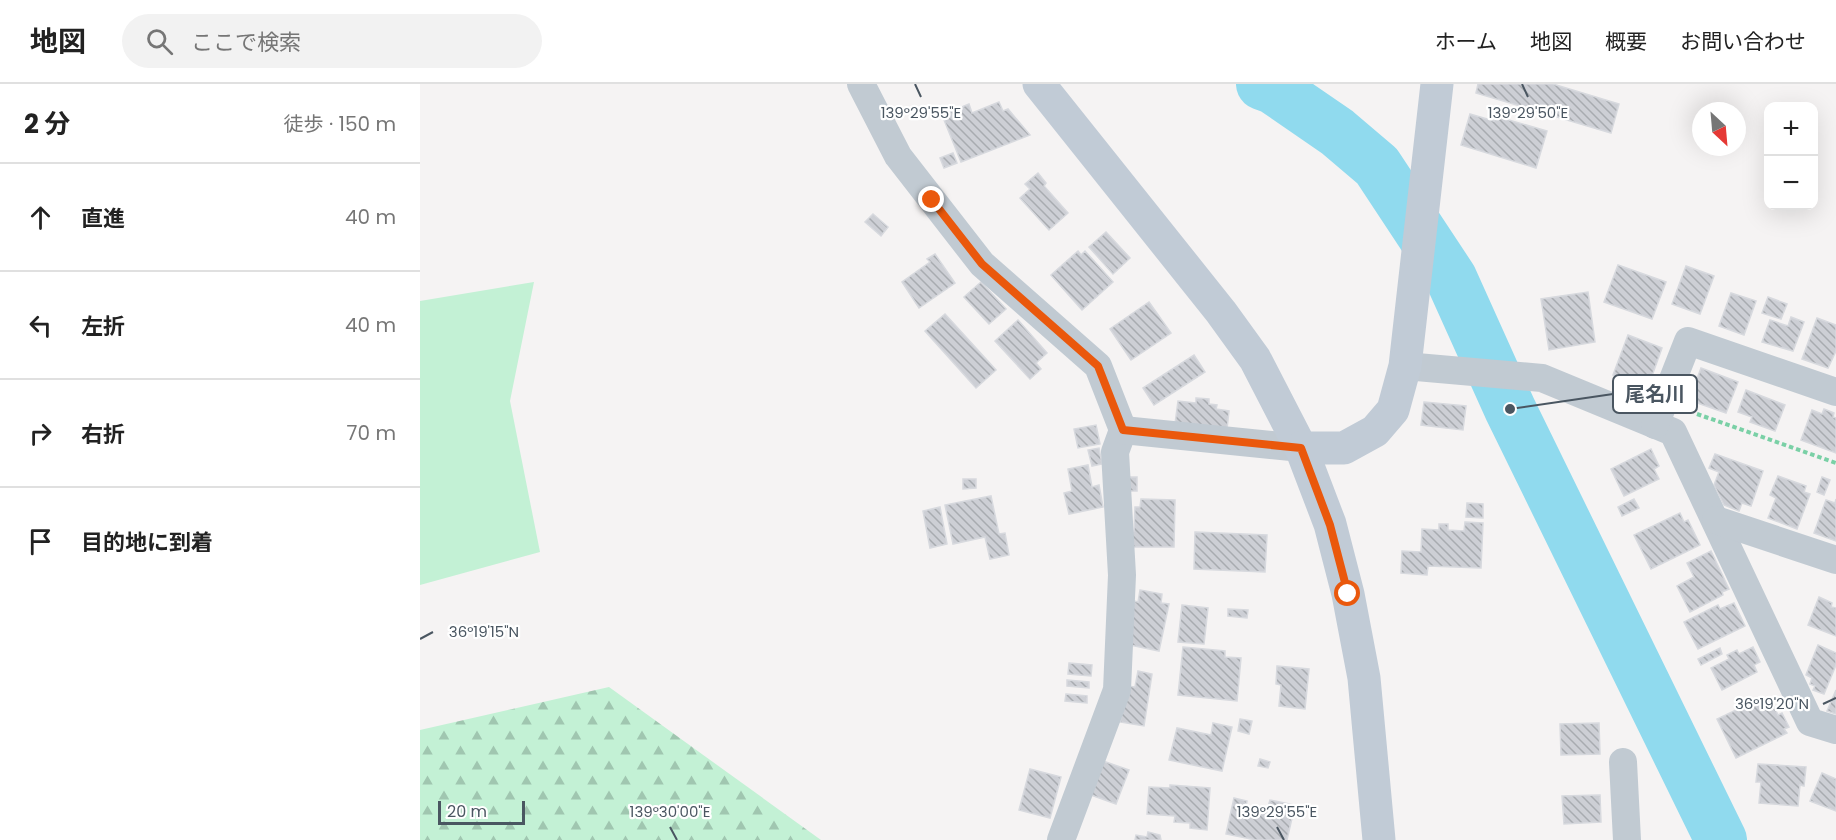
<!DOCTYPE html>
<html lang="ja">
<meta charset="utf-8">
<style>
:root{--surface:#fff;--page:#f2f2f2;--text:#222;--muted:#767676;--line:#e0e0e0}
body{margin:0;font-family:Poppins,"Noto Sans JP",sans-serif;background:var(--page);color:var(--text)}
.controls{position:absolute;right:18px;top:18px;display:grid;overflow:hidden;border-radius:12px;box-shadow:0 6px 24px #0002}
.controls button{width:54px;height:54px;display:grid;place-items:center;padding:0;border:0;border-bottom:2px solid var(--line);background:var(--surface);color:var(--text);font:30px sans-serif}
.compass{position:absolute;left:1272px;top:18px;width:54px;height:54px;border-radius:50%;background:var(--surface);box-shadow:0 6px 24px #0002;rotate:154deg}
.scale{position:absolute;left:18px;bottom:15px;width:87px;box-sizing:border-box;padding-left:6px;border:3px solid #4a5661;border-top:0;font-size:16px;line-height:21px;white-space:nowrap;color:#4a5661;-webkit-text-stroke:4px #fff;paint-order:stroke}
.stop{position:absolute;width:18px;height:18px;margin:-14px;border:4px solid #ea580c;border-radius:50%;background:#fff}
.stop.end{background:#ea580c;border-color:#fff;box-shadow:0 2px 6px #0008}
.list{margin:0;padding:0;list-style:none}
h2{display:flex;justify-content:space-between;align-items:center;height:78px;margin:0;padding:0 24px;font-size:26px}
h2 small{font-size:20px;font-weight:400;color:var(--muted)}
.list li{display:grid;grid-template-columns:39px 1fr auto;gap:18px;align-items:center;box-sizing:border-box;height:108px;padding:0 24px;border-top:2px solid var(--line)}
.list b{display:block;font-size:22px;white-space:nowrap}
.list em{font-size:20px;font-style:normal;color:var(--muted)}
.icon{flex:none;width:33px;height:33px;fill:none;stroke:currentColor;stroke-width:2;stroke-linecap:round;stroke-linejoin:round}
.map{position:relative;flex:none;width:1416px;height:756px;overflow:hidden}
header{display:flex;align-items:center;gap:36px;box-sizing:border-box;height:84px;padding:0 30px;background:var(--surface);border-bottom:2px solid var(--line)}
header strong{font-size:28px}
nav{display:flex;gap:33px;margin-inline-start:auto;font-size:21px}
.search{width:420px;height:54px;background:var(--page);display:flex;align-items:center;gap:15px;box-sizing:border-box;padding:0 21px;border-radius:33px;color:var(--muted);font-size:22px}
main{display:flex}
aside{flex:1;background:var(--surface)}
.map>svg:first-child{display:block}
.forest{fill:url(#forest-firs)}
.park{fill:#c3f1d5}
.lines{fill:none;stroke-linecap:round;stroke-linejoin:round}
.river{stroke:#90daee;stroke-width:52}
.building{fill:url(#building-back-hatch);stroke:#d7d9de;stroke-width:1.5}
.path{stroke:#7ad0a6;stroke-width:4;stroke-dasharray:4.5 3;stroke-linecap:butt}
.street{stroke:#c1cad2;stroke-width:28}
.secondary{stroke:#c1cbd6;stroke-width:33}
.route{stroke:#ea580c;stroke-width:8}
.ticks{fill:none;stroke:#4a5661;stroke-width:2}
.ticks-label{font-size:15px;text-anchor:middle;fill:#4a5661;stroke:#fff;stroke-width:4.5;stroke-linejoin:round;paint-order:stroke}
.leader{fill:none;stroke:#4a5661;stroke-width:2}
.callout-dot{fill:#4a5661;stroke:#fff;stroke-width:2}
.callout{fill:#fff;stroke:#4a5661;stroke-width:2}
.callout-label{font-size:20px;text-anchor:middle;font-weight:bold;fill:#4a5661}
</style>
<header>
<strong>地図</strong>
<div class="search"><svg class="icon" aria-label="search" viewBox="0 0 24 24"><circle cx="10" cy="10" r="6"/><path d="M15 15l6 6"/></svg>ここで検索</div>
<nav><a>ホーム</a><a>地図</a><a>概要</a><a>お問い合わせ</a></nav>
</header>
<main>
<aside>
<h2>2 分<small>徒歩 · 150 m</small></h2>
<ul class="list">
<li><svg class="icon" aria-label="ahead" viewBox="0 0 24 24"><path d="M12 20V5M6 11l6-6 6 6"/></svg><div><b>直進</b></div><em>40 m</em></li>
<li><svg class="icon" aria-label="left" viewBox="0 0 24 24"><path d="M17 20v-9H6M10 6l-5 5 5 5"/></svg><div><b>左折</b></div><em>40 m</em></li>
<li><svg class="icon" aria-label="right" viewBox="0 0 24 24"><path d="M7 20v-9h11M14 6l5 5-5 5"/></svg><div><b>右折</b></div><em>70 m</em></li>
<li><svg class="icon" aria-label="arrive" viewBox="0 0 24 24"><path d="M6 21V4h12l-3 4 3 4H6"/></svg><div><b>目的地に到着</b></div></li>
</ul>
</aside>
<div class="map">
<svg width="1416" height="756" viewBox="0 0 1416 756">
<defs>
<pattern id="forest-firs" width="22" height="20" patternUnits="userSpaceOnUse" patternTransform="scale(1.5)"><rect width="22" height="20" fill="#c3f1d5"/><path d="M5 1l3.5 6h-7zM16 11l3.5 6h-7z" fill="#a0c6b0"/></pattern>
<pattern id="building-back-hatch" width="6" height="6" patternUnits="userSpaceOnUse" patternTransform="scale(1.5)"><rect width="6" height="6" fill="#cdcfd5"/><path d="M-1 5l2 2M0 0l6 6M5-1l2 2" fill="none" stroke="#a8abb0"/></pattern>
</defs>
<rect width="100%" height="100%" fill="#f5f3f3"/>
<polygon class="forest" points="189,603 401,756 0,756 0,646"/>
<polygon class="park" points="114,198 90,317 120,468 0,501 0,217"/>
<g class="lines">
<polyline class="river" points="842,0 853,4 917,48 957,82 1031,194 1090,325 1301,756"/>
</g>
<g class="building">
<polygon points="1058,0 1133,0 1199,20 1191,49 1056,9"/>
<polygon points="579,18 583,27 588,25 610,51 541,78 522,31 549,20 552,29"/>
<polygon points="1050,30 1074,37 1075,32 1127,47 1116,84 1041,61"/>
<polygon points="533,69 537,79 524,84 520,74"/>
<polygon points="618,89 626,99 624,102 648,129 629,146 600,114 610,105 605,100"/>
<polygon points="453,130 468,143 461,152 445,138"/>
<polygon points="686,148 710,174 693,190 669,163"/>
<polygon points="658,167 661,171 665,167 693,198 662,226 631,191"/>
<polygon points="515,170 535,199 499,224 482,198 510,178 507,175"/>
<polygon points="1198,181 1246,198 1232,235 1184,218"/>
<polygon points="1266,182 1294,192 1280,230 1252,220"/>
<polygon points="561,198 586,225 569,240 544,213"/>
<polygon points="1168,208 1175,258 1129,266 1121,215"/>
<polygon points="1311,209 1336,217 1324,251 1299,242"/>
<polygon points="1348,213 1367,220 1361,235 1342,229"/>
<polygon points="729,218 751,249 711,276 690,245"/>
<polygon points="525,230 576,286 556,304 505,247"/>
<polygon points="1371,233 1384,238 1373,267 1342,258 1350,236 1368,242"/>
<polygon points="1397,234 1416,241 1416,267 1408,284 1382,275"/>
<polygon points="598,236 627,269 616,279 621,285 610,295 575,257"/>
<polygon points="1208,251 1242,264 1228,303 1193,291"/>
<polygon points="774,271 785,288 734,321 723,304"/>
<polygon points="1281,284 1318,298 1306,329 1269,316"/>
<polygon points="1326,306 1365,321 1355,347 1330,338 1332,333 1318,328"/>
<polygon points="776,314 789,315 789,320 797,321 796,325 809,327 807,345 755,340 758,317 776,319"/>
<polygon points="1004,318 1046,322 1043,346 1001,341"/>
<polygon points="1404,325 1414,329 1413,333 1416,334 1416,369 1381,356 1392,326 1402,330"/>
<polygon points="676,341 680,360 658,364 654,345"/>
<polygon points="679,364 682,380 672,382 668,366"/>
<polygon points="1231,365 1239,382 1234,385 1239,395 1204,412 1191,385"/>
<polygon points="1295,370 1343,387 1331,422 1322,419 1319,427 1304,421 1294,401 1299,388 1289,384"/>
<polygon points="668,381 672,403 679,401 683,423 649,430 644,409 652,407 648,385"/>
<polygon points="1358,392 1386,402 1384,408 1390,410 1377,445 1348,434 1356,414 1350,411"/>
<rect x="706" y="393" width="11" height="14"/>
<polygon points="1402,393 1410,396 1404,411 1397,408"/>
<polygon points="543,395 556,395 556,404 543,405"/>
<polygon points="571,412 579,450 585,449 589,471 570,475 565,453 533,460 525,421"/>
<polygon points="721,415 755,416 754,463 708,463 709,447 714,447 715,423 720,423"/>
<polygon points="1214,415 1219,424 1202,432 1198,423"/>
<polygon points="1416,415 1416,457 1394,449 1406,416 1415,419"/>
<polygon points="1047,419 1063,420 1063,434 1046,433"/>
<polygon points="520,423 527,460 510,464 503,427"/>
<polygon points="1260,429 1264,438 1268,436 1280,461 1231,485 1214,451"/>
<polygon points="1045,438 1063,439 1061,484 1008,482 1007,491 981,489 982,467 1001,468 1002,445 1019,446 1019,440 1028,440 1028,446 1044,447"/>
<polygon points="775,448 847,451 845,488 774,485"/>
<polygon points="1291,467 1309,505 1302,508 1303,511 1270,528 1257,502 1274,493 1267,479"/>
<polygon points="720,506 742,510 741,519 749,520 739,567 705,560 714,517 718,518"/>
<polygon points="1399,513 1412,519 1411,523 1416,524 1416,552 1388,541"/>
<polygon points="1314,519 1325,542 1278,565 1264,538 1298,521 1300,525"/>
<polygon points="762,521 788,524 784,560 758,558"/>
<polygon points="808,525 828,526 827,534 808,532"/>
<polygon points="1398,561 1416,569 1416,581 1404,610 1393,606 1395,602 1390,600 1392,594 1386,591"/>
<polygon points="763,563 805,567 805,573 821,574 817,617 758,611"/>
<polygon points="1333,563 1340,578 1334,581 1337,588 1302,606 1291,584 1309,575 1307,571 1317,566 1319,570"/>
<polygon points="1300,564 1302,570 1281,581 1278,575"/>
<polygon points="649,579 672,581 671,592 648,590"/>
<polygon points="857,582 889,585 885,625 859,622 861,601 856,600"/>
<polygon points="718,587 732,590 724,642 700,638 707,602 715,603"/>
<polygon points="647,596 669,598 669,604 647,602"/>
<polygon points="1416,606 1416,630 1407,627"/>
<polygon points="646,610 667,612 667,619 645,617"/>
<polygon points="1350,614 1358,631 1362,629 1369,643 1364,645 1367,649 1316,674 1297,635 1337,616 1339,620"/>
<polygon points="820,635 832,637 829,650 818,647"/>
<polygon points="793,639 812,643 802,687 749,676 757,644 791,651"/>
<polygon points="1179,639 1180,670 1141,671 1140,640"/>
<polygon points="840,675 850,678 848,684 838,682"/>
<polygon points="683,677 709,686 696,720 671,711"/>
<polygon points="1338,680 1386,683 1384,702 1380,701 1378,722 1339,719 1341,698 1336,698"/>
<polygon points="610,685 641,693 630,734 599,726"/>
<polygon points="1402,689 1416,695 1416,727 1390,717"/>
<polygon points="750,701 790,704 787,746 770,744 770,739 754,738 755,732 727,730 729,703 750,704"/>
<polygon points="1180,711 1181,738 1144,740 1142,712"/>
<polygon points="814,714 827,717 826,722 847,726 850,716 875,721 867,756 836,756 806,750"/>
<polygon points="728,748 740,751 741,756 715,756 716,751 727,753"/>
</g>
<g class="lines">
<polyline class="path" points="1277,330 1416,379"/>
<g class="street">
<polyline points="441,0 478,72 562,180 678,282 703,346 695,368 702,491 697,606 641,756"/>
<polyline points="985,282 1122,294 1253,348 1390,638 1416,646"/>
<polyline points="1235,341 1268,257 1416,308"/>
<polyline points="703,346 881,364"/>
<polyline points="1296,436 1416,476"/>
<polyline points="1203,678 1207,756"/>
</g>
<g class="secondary">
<polyline points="619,0 801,228 835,275 881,364 910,440 928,510 944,594 959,756"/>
<polyline points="881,364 924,364 955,347 973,326 985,282 1017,0"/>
</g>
</g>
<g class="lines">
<polyline class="route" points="512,116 562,180 678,282 703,346 881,364 910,441 928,510"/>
</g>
<path class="ticks" d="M495 0 501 13M1102 0 1108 13M0 555 13 548M1403 620 1416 614M250 743 257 756M857 743 864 756"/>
<g class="ticks-label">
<text x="501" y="34">139°29'55"E</text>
<text x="1108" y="34">139°29'50"E</text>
<text x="64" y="553">36°19'15"N</text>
<text x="1352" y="625">36°19'20"N</text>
<text x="250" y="733">139°30'00"E</text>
<text x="857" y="733">139°29'55"E</text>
</g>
<path class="leader" d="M1090 325L1193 310"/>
<circle class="callout-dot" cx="1090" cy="325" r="6"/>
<rect class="callout" x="1193" y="291" width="84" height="38" rx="6"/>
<g class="callout-label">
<text x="1235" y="317">尾名川</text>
</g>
</svg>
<div class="controls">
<button>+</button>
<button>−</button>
</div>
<svg class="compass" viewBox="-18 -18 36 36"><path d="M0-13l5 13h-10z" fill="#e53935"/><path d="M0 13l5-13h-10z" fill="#767676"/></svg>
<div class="scale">20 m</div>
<div class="stop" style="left:928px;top:510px"></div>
<div class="stop end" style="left:512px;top:116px"></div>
</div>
</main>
